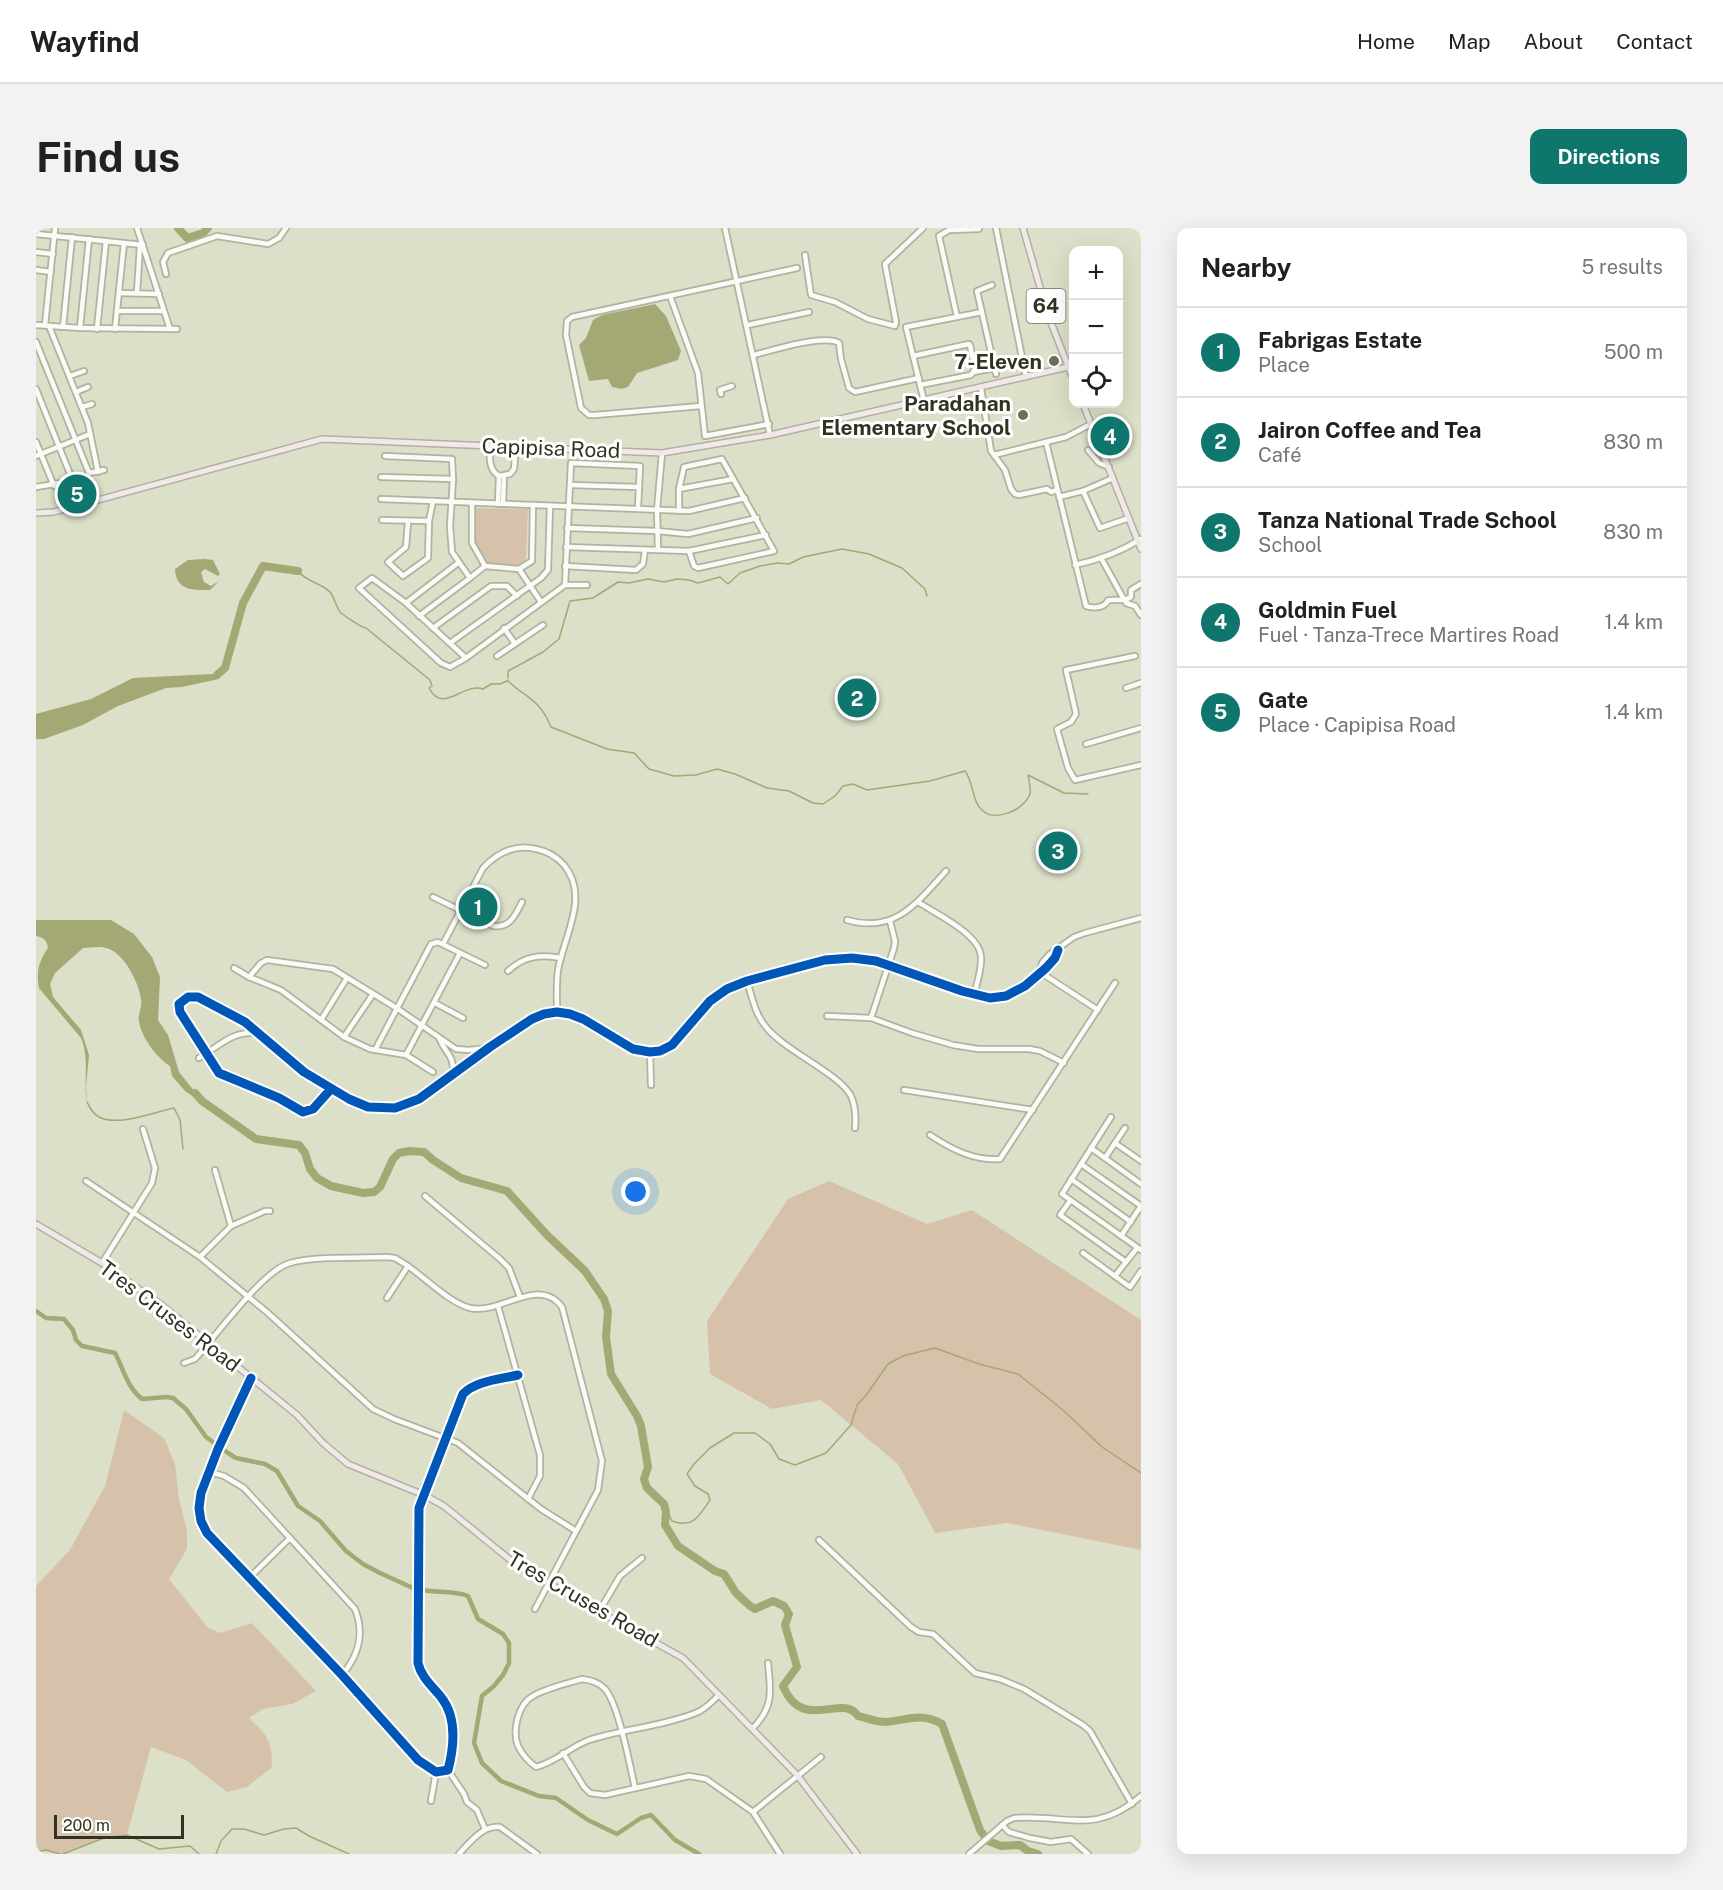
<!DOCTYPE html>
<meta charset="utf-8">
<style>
:root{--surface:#fff;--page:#f2f2f2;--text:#202124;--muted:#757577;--line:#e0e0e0;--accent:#0f766e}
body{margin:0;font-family:"Public Sans",sans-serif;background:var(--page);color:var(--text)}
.controls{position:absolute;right:18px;top:18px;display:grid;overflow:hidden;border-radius:12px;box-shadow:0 6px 24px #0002}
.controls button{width:54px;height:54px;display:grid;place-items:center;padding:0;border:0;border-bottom:2px solid var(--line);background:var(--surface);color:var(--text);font:30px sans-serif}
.scale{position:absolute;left:18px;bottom:15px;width:130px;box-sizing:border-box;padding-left:6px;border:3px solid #313221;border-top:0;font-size:16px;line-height:21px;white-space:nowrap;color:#313221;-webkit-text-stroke:4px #fff;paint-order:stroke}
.you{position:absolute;left:600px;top:964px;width:21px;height:21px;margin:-15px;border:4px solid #fff;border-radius:50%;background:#1a73e8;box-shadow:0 0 0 9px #1a73e833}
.badge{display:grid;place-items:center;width:39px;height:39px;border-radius:50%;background:var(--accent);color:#fff;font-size:20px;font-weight:700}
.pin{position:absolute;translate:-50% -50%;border:3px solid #fff;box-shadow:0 2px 6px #0006}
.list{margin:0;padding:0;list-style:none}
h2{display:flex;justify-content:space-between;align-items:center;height:78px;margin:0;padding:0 24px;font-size:26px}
h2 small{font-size:20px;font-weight:400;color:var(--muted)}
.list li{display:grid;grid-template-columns:39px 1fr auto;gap:18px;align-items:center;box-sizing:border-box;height:90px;padding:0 24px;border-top:2px solid var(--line)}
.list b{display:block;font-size:22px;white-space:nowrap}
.list p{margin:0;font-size:20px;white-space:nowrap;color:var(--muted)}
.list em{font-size:20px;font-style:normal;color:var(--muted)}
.icon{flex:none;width:33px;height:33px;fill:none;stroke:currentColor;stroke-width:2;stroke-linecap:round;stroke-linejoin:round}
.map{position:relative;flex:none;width:1105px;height:1626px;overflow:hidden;border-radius:12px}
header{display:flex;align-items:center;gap:36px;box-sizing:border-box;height:84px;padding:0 30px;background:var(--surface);border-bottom:2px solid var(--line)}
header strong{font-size:28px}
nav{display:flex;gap:33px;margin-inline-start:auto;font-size:21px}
.intro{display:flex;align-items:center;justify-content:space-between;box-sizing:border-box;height:144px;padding:0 36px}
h1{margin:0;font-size:42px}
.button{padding:15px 27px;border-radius:12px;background:var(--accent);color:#fff;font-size:21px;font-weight:700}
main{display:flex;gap:36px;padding:0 36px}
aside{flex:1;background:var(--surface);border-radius:12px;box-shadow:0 6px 24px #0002}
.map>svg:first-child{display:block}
.green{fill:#d6c2aa}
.water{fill:#a3a874}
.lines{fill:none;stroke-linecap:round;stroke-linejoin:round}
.stream{stroke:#a3a874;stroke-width:1.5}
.canal{stroke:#a3a874;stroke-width:4.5}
.river{stroke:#a3a874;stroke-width:8}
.minor-casing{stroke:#b1b3a0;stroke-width:8}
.major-casing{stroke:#b6ada6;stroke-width:8}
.minor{stroke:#fafaf7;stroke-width:4.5}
.major{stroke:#efeae9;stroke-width:5}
.cycleway-casing{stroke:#fff;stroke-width:13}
.cycleway{stroke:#0057b8;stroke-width:9}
.poi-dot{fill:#6d6f5b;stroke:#fff;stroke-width:2}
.labels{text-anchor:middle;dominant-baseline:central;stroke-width:6;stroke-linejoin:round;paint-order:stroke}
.shield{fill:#fff;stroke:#6f7064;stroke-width:1.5}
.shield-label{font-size:20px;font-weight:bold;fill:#313221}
.poi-label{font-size:21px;font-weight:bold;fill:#313221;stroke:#fff;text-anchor:end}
.street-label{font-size:21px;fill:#313221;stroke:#fff}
</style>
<header>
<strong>Wayfind</strong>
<nav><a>Home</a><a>Map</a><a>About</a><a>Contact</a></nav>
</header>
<div class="intro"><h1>Find us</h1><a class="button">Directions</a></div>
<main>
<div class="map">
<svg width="1105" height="1626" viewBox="0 0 1105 1626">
<rect width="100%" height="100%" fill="#dde0c8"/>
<g class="green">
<polygon points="437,280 492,281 490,331 484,337 450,336 438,317"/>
<polygon points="793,953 891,996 936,982 1105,1092 1105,1322 971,1295 899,1305 862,1236 785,1172 736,1181 674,1146 671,1093 752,971"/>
<path d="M88 1182 128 1210 139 1236 143 1271 151 1303V1321L133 1351 172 1400 185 1405 216 1395 280 1463 256 1476 227 1481 213 1490C231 1507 236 1512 236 1539L211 1559 191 1564 150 1532 115 1519 91 1607 68 1610 27 1626 10 1622 0 1624V1358L34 1322 69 1258Z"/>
</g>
<g class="water">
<polygon points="619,76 630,88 645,123 642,132 601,145 592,159 585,161 576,159 572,151 553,153 543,117 550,110 557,92 566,87"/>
<path d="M168 331 177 332 184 346 182 348 169 341 165 344 168 354 175 358 183 353 174 362C157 362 140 363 139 341L152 332Z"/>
<polygon points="189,440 183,451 146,459 130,460 82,478 47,497 8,511 0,511 0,486 55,471 97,450 176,446"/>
<path d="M0 692H75L98 706 116 729 124 749 122 792 132 807 143 844 166 873 220 911 149 863 136 848 134 838C120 829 106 810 103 794 101 786 107 779 105 771 103 755 88 724 70 720 64 718 54 720 47 720L19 745 14 756 17 769 45 802 53 827 50 859 51 875C47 852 54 832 45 810L3 760C0 743 3 733 12 720 11 712 7 709 0 708Z"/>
</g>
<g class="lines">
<g class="stream">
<path d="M262 343C270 354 284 354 294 364 299 370 300 380 305 385 309 388 326 400 330 400L394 452 396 458 393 460C407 487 427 454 447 461L455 456H464L471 453"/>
<polyline points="472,450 472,443 507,424 523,411 534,373 557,370 582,354 593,355 612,351 628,354 641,351 653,352 662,355 684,349 692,356 704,345 724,338 741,335 753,336 767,329 806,321 833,326 866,340 889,361 891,368"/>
<path d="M471 452C492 472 503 470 515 499L571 521 598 525 613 541 638 548 660 547 681 541 699 546 731 560 753 563 777 575 787 576 799 568 807 558 817 556 831 562 894 553 929 543C938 555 936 574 946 582 959 595 988 582 994 566 995 560 993 553 992 547L1028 565 1052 566"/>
<path d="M51 874C54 880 57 886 63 889 81 899 119 884 138 880L144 892 147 921"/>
<path d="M628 1276 636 1293C657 1301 663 1288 674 1272L672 1266 659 1258 651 1246 658 1236 674 1220 698 1205H719L734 1216 743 1231 759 1237 790 1225 815 1197 821 1177 831 1166 852 1136 867 1128 899 1120 943 1136 982 1146 1028 1183 1066 1219 1105 1245"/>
<polyline points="0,1624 10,1622 24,1626"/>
<polyline points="27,1626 68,1610 91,1607 123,1621 154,1618 163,1626"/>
<polyline points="180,1626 185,1613 196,1601 208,1601 228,1607 248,1601 260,1600 273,1608 313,1626"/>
</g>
<g class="canal">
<path d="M0 1083 10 1090 28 1091 37 1102 40 1112 46 1118 79 1125C88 1142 91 1159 106 1171L130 1169 137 1170 150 1181 170 1209 192 1225 200 1230 229 1236 241 1243 262 1278 284 1293 310 1323 327 1336 344 1345 379 1361"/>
<path d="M386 1362C402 1365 417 1362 432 1368L442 1391 467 1406 473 1415V1435L467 1447 458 1458 446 1468 438 1515 446 1535 465 1553 503 1568 520 1570 552 1592 581 1606 605 1590 615 1587 639 1612 663 1626"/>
</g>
<g class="river">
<polyline points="142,0 151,10 167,5 172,0"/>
<polyline points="182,446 189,440 207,375 227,338 262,343"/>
<path d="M159 865 166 873 220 911 263 917 269 925 274 941 281 950 295 958 327 965 338 964 344 959 357 931 363 925 373 923 388 924 397 932 425 950 471 963 511 1007 549 1043 568 1071 572 1083 570 1109 575 1146 601 1188 605 1198 612 1239 608 1251 611 1260 628 1276 630 1284 629 1297 642 1318 679 1343 688 1346 700 1365 714 1378 719 1381 737 1373 748 1378 753 1386 749 1397 761 1439 747 1458C767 1506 807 1464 822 1488 831 1490 841 1494 850 1494 872 1492 885 1484 906 1496L944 1602 952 1613 965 1618 984 1617 992 1623 1002 1626"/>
</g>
<defs>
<g id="minor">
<polyline points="101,0 134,101"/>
<polyline points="689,0 734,207"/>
<polyline points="960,0 990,149"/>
<polyline points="0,6 107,17"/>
<polyline points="0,24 17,26"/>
<polyline points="769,27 775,67 799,74 832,91 859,98 860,94 849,36 887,0"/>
<polyline points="0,42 15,44"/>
<polyline points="130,46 127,34 132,25 181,8 232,16 243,10 250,0"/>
<polyline points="956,57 941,63 960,146"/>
<polyline points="83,65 123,66"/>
<polyline points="101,65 104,17"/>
<polyline points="634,68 662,145 669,208 733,196"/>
<polyline points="81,83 128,83"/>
<polyline points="921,89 903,8 913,2 943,1"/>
<polyline points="0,97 44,100 141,101"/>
<polyline points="9,97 19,0"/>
<polyline points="712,97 773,84"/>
<polyline points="13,98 52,195 62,244"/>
<polyline points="27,99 36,9"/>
<polyline points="44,100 53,11"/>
<polyline points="61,101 70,13"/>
<polyline points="79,101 88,15"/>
<polyline points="0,114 53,245 68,242"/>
<path d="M718 127C737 122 788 106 803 115L805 131 813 160 819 164 883 150"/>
<polyline points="877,128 933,116 934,117 939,141 935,147 884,157"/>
<polyline points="938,144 958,140"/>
<polyline points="34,148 48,143"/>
<path d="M945 160 955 223 958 227 1010 214 1050 378C1055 380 1064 380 1068 377 1074 373 1068 372 1076 372 1084 371 1087 374 1095 369V362L1105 356"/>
<polyline points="0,161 36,251 42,277"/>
<polyline points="40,164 52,159"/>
<polyline points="685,166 684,162 696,158"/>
<polyline points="888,173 870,99 946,84"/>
<polyline points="665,178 559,187 553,187 545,180 530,107 531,93 536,89 761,40"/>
<polyline points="46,179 56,176"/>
<polyline points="0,214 18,258"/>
<polyline points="1010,214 1030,209 1055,196"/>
<path d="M454 218C454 230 452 241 463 248L474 246 478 241 480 219"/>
<polyline points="1052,222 1063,235 1073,239"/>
<polyline points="958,227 969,242 975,261 979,266 983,267 1011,261 1015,264 1021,262"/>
<polyline points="0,228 54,206"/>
<polyline points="349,228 416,231 417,251 414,298 416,324 434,350 449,338 436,315 436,275"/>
<polyline points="345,249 417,251"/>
<polyline points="36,251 42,259 48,276"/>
<polyline points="534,257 603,259"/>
<polyline points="0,259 24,255"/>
<polyline points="643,261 697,251"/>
<polyline points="1047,263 1064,300 1093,290"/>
<polyline points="1023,269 1047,263 1077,250"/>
<polyline points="345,271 653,283 709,270"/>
<polyline points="462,276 463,248"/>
<polyline points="467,276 468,248"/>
<polyline points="643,283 643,261 648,239 686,231 738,323 662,340 658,338 653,323"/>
<polyline points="346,292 393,293"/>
<polyline points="372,294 370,319 352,334 367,348 392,330 393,293 397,273"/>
<polyline points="531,300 621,303 652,306 721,290"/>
<polyline points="530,319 653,323 730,307"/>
<polyline points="622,322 621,282 626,225"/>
<polyline points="1065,330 1090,375 1099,378 1105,387"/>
<path d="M1039 337C1062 332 1086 323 1105 311"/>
<polyline points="449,338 483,341 496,333 497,277"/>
<polyline points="529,338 600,342 607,336 609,322"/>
<polyline points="483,341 505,374"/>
<polyline points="529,357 535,235 604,238 602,280"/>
<polyline points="370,375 422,335"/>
<polyline points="383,388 434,350"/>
<polyline points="397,400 455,358 471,358 481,368"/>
<polyline points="468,400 479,416"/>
<polyline points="414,415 505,350 512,342 514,278"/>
<polyline points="461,428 507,397"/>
<polyline points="1099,428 1030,442 1040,486 1035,494 1021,501 1032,540 1039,552 1105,537"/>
<polyline points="430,430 370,375 336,350 323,360 405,435 414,439 430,430 529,357 551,357"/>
<polyline points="1090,460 1105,455"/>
<polyline points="1050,516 1105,500"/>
<path d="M397 669 457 698C474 700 479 688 486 674"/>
<path d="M882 674C900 686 944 706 945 729 946 741 941 755 938 767"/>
<path d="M811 692C859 706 881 675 910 643"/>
<path d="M407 716 447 640C461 625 479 616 500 621 511 623 520 628 528 637 554 668 528 708 522 742 520 756 521 770 521 784"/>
<polyline points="198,740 213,749 245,762 308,809 334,821 370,827 397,844"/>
<path d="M472 743C488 728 505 726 525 730"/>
<polyline points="1004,744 1006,735 1014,726 1038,709 1049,705 1105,690"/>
<polyline points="1004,744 1062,782"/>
<polyline points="213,749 225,735 231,732 297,741 362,781 420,821 433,822 451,820"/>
<path d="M711 753C716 769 719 786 730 799 749 823 804 846 815 868 820 879 820 889 819 900"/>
<polyline points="399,775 427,790"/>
<polyline points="791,788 835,790 876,805 917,817 942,821 993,821 1004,823 1028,835"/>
<polyline points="835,790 858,720 859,713 854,693"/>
<polyline points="285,792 311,750"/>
<polyline points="308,809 337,766"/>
<path d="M403 810C410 827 418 826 417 846"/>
<polyline points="339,822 395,716 402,714 449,737"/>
<polyline points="614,824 615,857"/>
<polyline points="370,827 424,725"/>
<path d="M163 830C185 817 195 803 222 805"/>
<polyline points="295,861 277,881 267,884 243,870 183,845 144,784 143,776 152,769 162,769 209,794 268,844 313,871 332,879 359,880 383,871 454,819 496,791 508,786 521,784 534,786 547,791 597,821 614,824 624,823 636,817 674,773 691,761 711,753 789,732 816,730 840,733 926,763 954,770 970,768 989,758 1010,740 1019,730 1022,722"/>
<polyline points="868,862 997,882"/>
<polyline points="1075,889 1026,966 1105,1022"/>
<path d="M894 907C915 921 938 933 964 931L1079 755"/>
<polyline points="1079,915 1105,933"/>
<polyline points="1055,920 1105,956"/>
<polyline points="1069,930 1089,900"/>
<polyline points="1045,936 1105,978"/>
<polyline points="179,942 195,998"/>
<polyline points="1035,951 1095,994"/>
<polyline points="50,953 164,1029 232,1085 337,1181 358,1191 422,1215 505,1281 540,1303"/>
<polyline points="389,968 464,1031 473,1040 484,1069"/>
<polyline points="1034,973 1024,987 1090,1034"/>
<polyline points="1085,1008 1105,978"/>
<polyline points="1047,1025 1094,1059 1105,1043"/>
<polyline points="164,1029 195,998 229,983 234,983"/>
<polyline points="66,1035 116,955 119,940 107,901"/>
<polyline points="1079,1048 1101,1020"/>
<path d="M351 1070 372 1038C389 1050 414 1075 434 1080 464 1087 503 1047 526 1079L566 1233 562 1262 499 1381"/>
<polyline points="462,1078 504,1227 504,1248 492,1271"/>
<path d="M148 1135 159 1131C180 1108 227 1042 254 1035 279 1028 324 1030 351 1029L359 1030 372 1038"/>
<path d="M215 1150 182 1221 165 1265 163 1280 165 1293 171 1305 306 1447 382 1532 400 1544 412 1542C418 1519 421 1489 405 1469 396 1458 385 1449 382 1435L383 1280 427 1166C439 1153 465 1151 482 1147"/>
<path d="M174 1244 188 1248 208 1260 319 1381C329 1406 323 1427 306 1447"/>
<polyline points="783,1312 875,1399 883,1404 897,1406 939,1445 964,1451 988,1461 1047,1497 1054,1503 1096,1576"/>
<polyline points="212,1351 254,1310"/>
<polyline points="564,1382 584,1348 606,1330"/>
<path d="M716 1501C738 1479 735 1464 732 1435"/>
<polyline points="527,1525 548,1559 554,1565 569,1567 653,1548 670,1551 717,1584 744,1626"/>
<polyline points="412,1542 428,1566 431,1574 441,1582 449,1601"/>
<path d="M599 1560C594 1538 582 1473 568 1460 562 1454 554 1452 546 1451 530 1456 511 1460 497 1468 482 1476 476 1503 482 1518 486 1526 493 1534 500 1539 520 1534 534 1519 553 1512 587 1501 629 1498 662 1484 669 1481 677 1473 683 1467"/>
<polyline points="395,1573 400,1544"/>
<polyline points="717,1584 785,1529"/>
<polyline points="966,1597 973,1604 994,1610 1015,1614 1035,1611 1052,1626"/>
<path d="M423 1626C434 1614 447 1597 464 1599L501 1626"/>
<path d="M933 1626 971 1593 978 1590C1030 1586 1059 1608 1105 1568"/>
</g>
<g id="major">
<polyline points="987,0 1012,87 1038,153"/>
<polyline points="1047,176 1105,321"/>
<polyline points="0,285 18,284 286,211 626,225 734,207 1032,139"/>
<polyline points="0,996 66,1035 127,1078 261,1187 287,1215 312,1236 388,1267 408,1278 483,1339 647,1430 761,1547 821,1626"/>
</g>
</defs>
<use href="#minor" class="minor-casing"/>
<use href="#major" class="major-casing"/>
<use href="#minor" class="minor"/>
<use href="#major" class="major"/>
<defs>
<g id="cycleway">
<polyline points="295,861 277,881 267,884 243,870 183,845 144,784 143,776 152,769 162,769 209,794 268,844 313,871 332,879 359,880 383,871 454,819 496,791 508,786 521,784 534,786 547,791 597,821 614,824 624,823 636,817 674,773 691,761 711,753 789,732 816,730 840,733 926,763 954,770 970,768 989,758 1010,740 1019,730 1022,722"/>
<path d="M215 1150 182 1221 165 1265 163 1280 165 1293 171 1305 306 1447 382 1532 400 1544 412 1542C418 1519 421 1489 405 1469 396 1458 385 1449 382 1435L383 1280 427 1166C439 1153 465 1151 482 1147"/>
</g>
</defs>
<use href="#cycleway" class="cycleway-casing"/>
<use href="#cycleway" class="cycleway"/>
</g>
<g class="poi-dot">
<circle cx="1018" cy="133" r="6"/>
<circle cx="987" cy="187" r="6"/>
</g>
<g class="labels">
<rect class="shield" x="990.5" y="61" width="39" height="34" rx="4.5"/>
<g class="shield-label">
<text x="1010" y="78">64</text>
</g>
<g class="poi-label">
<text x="1006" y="133">7-Eleven</text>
<text x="975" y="175">Paradahan<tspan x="975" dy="24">Elementary School</tspan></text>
</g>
<g class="street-label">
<text transform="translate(515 220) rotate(2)">Capipisa Road</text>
<text transform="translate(134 1088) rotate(37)">Tres Cruses Road</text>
<text transform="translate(547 1371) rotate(30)">Tres Cruses Road</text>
</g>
</g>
</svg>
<div class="controls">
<button>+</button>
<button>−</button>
<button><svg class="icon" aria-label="locate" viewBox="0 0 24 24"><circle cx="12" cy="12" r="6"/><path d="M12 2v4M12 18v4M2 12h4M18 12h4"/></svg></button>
</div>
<div class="scale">200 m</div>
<div class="you"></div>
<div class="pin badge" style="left:442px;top:679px">1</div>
<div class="pin badge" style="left:821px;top:470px">2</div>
<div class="pin badge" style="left:1022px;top:623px">3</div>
<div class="pin badge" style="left:1074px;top:208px">4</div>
<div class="pin badge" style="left:41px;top:266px">5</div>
</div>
<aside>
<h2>Nearby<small>5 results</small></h2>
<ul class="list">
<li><span class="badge">1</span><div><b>Fabrigas Estate</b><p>Place</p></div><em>500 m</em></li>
<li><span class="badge">2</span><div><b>Jairon Coffee and Tea</b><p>Café</p></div><em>830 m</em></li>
<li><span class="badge">3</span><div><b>Tanza National Trade School</b><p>School</p></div><em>830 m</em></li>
<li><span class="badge">4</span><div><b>Goldmin Fuel</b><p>Fuel · Tanza-Trece Martires Road</p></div><em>1.4 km</em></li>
<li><span class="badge">5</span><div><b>Gate</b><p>Place · Capipisa Road</p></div><em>1.4 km</em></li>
</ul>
</aside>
</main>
